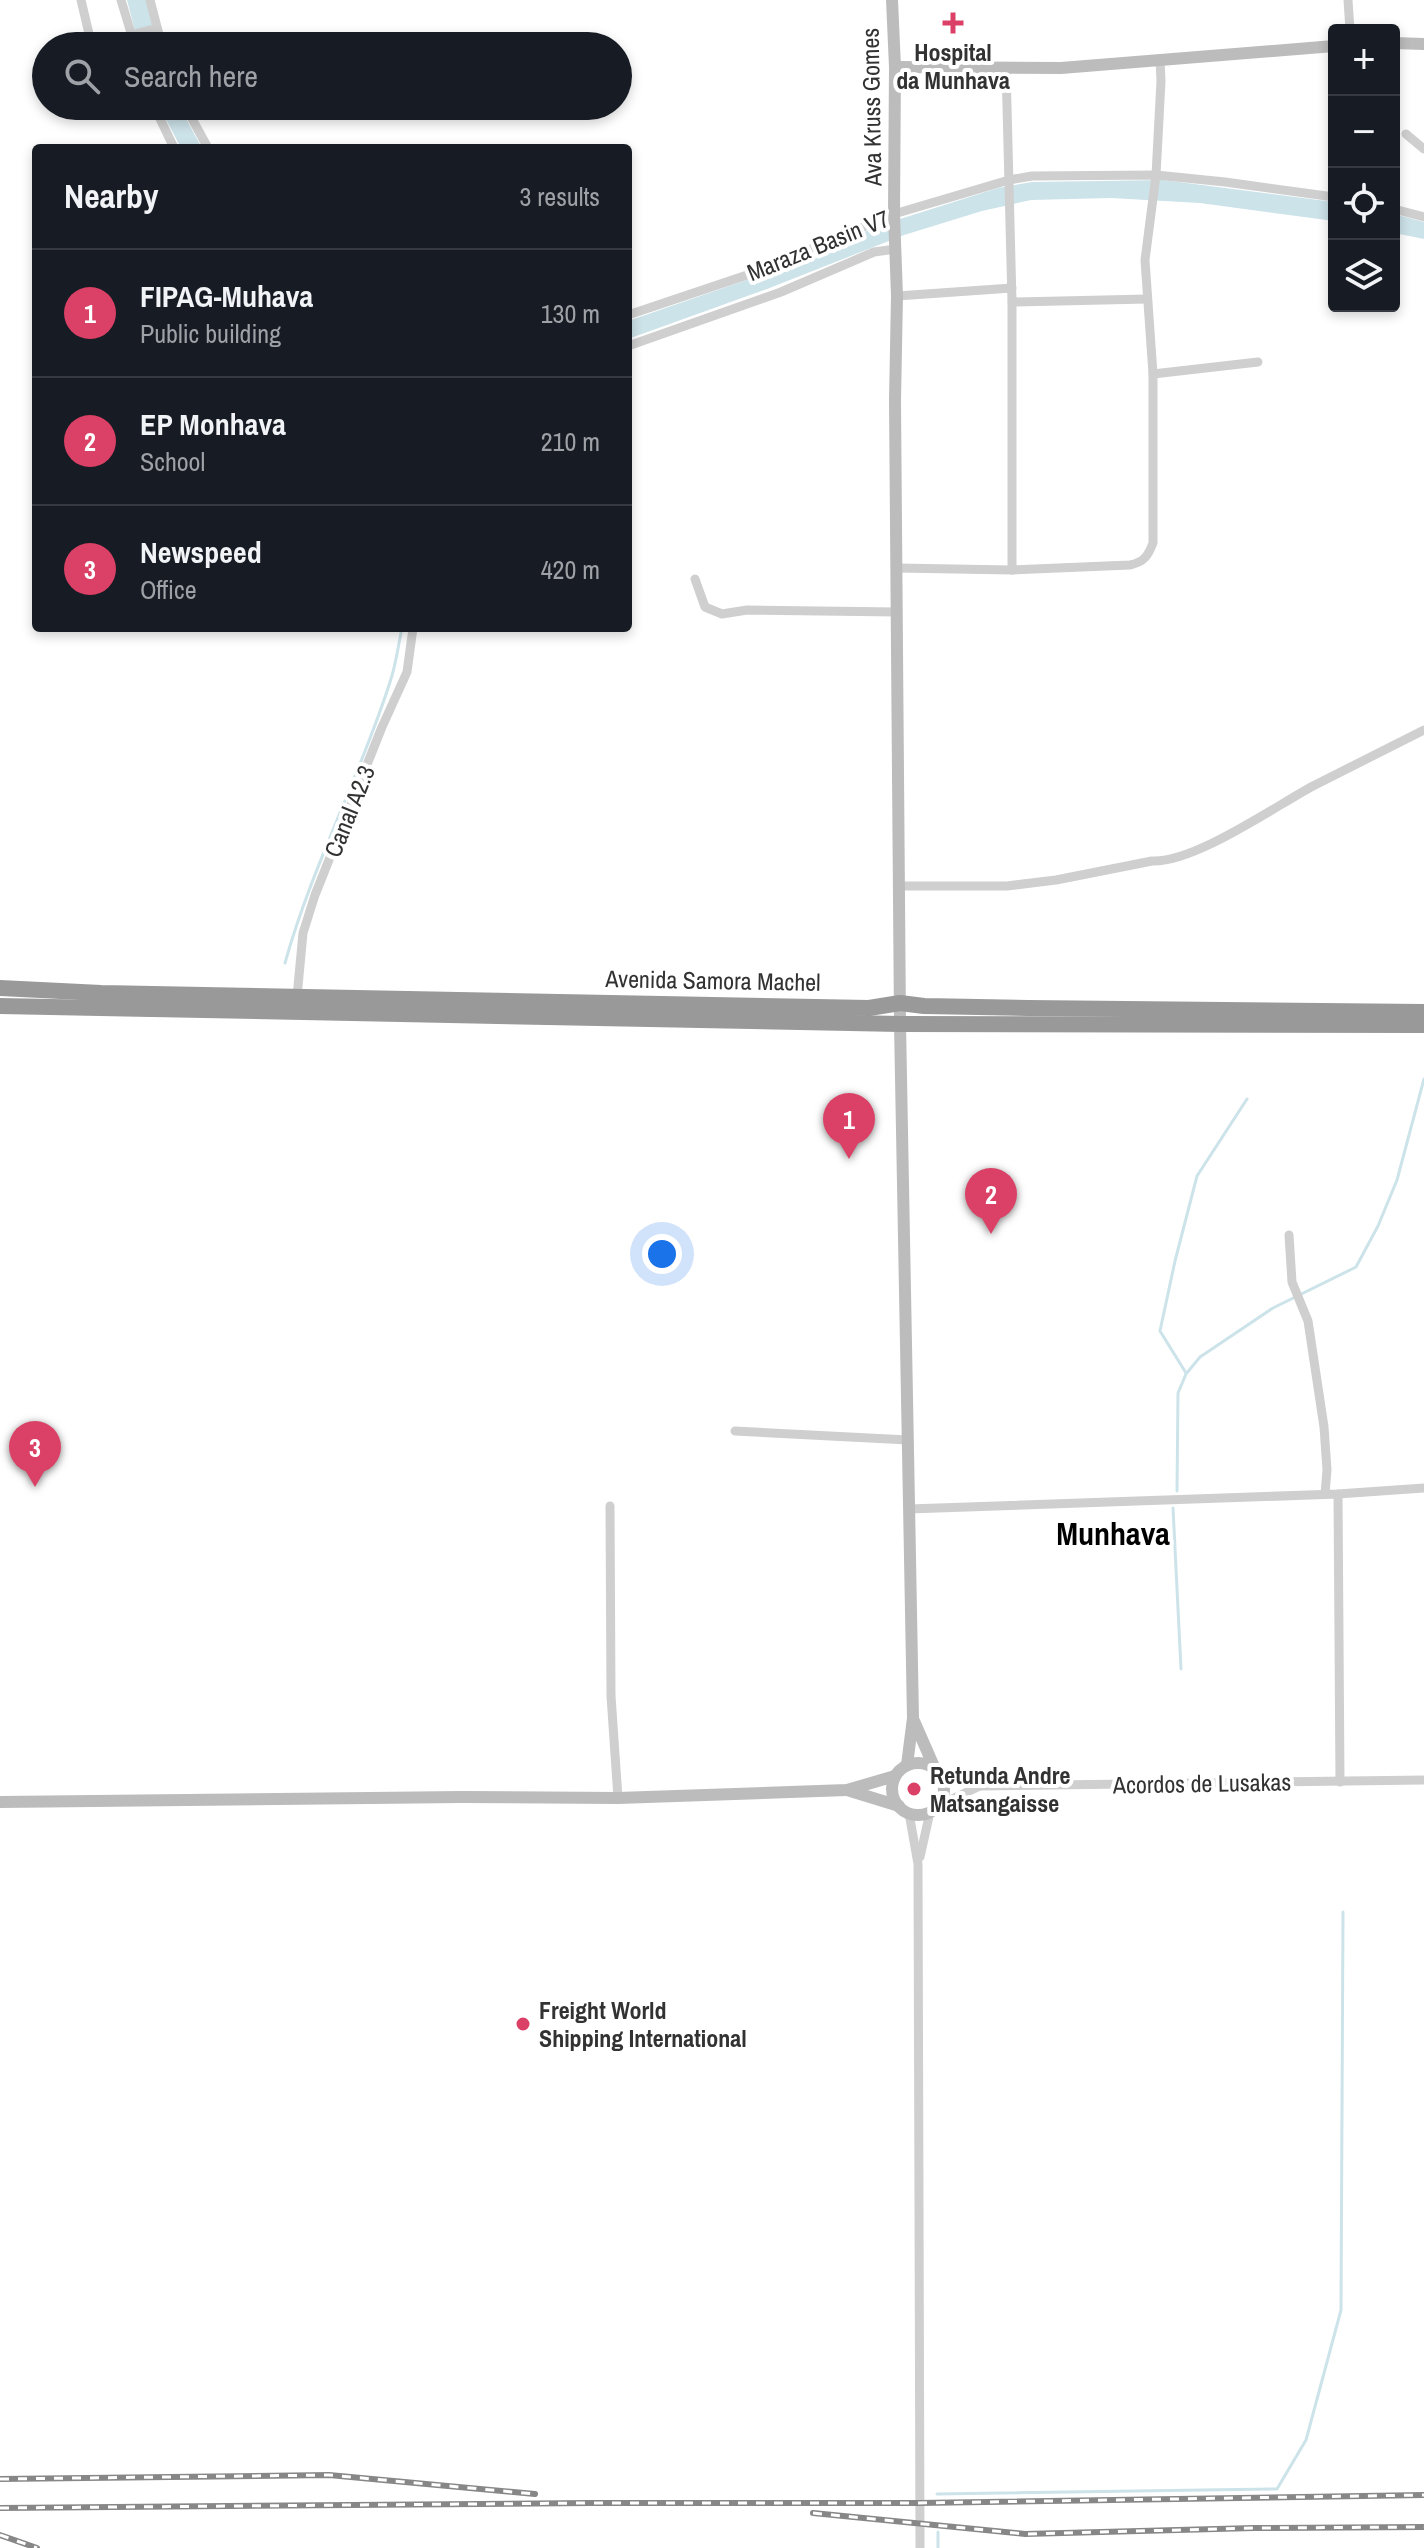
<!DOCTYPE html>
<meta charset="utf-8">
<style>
:root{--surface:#171b24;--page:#20242c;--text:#f1f3f6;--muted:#9ea1a6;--line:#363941;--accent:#db4166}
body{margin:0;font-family:"Archivo Narrow",sans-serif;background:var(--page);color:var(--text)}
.controls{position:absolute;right:24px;top:24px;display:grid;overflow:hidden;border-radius:8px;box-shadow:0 4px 12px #0003}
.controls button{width:72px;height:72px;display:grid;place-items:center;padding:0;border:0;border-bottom:2px solid var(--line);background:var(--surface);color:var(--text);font:40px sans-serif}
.you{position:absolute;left:662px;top:1254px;width:28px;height:28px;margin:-20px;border:6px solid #fff;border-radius:50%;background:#1a73e8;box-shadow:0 0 0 12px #1a73e833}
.badge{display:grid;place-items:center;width:52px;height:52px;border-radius:50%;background:var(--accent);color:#fff;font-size:26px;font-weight:700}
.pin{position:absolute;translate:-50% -66px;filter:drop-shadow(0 2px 4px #0008)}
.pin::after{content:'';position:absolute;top:42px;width:28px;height:24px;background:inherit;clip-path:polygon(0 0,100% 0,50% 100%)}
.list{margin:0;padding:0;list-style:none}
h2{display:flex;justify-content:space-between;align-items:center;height:104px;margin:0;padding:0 32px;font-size:34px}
h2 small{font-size:26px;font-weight:400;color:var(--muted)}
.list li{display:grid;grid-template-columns:52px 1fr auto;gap:24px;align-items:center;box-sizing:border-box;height:128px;padding:0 32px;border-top:2px solid var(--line)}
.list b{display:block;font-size:30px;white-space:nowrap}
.list p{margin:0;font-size:26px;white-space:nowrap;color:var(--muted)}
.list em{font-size:26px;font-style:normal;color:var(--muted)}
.icon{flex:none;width:44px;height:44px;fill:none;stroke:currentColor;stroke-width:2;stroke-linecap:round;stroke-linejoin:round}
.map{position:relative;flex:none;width:1424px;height:2548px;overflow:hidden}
.search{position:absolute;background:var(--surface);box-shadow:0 4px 12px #0003;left:32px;top:32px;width:600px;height:88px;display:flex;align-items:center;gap:20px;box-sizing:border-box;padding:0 28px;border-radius:44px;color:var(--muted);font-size:30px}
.panel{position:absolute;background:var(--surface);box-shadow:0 4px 12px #0003;left:32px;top:144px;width:600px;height:488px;border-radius:8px}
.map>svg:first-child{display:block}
.water{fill:#cce3e9}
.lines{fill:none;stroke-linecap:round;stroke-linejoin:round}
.stream{stroke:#cce3e9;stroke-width:3}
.street{stroke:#cfcfcf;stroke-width:9}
.secondary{stroke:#bcbcbc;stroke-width:12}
.highway{stroke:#999;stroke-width:16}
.rail-casing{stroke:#878787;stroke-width:6}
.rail{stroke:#fff;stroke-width:3;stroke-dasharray:9;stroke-linecap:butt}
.poi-dot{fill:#db4166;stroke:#fff;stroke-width:3}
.labels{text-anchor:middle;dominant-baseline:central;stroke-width:8;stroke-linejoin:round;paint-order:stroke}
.poi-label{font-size:24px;font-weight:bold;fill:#323232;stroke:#fff;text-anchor:start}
.street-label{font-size:24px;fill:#323232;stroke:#fff}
.district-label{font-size:32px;font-weight:bold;fill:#000;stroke:#fff}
</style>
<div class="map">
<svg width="1424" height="2548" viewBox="0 0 1424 2548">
<rect width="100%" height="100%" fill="#fff"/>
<g class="water">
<polygon points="127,0 146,0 158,46 139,46"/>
<polygon points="159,106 179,106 202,148 181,148"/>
<polygon points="1163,180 1334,202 1334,221 1200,203 1111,198 1031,200 982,211 904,235 767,289 628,339 628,321 758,276 881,225 998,188 1032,182"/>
<polygon points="1394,214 1424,222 1424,239 1394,233"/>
</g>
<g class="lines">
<g class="stream">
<path d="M285 963C312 866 360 777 390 682 396 665 398 646 402 628"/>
<polyline points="1186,1373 1160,1331 1175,1261 1197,1176 1247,1099"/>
<polyline points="1177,1491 1178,1393 1186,1374 1200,1357 1273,1308 1356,1267 1378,1226 1397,1180 1424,1079"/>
<polyline points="1173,1508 1181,1669"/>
<polyline points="937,2494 1277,2489 1306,2440 1341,2310 1343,1912"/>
<polyline points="938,2532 938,2548"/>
</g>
<g class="street">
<polyline points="81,0 90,38"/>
<polyline points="121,0 135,46"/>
<polyline points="150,0 162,46"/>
<polyline points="1348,0 1350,30"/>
<polyline points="132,35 157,28"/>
<polyline points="1006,67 1012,302 1012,570"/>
<polyline points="154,106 174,148"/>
<polyline points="185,106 208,148"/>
<polyline points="1406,134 1424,149"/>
<polyline points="1394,209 1424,217"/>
<polyline points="897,296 1012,288"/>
<polyline points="1012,302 1147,299"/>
<polyline points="628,315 756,272 894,214 1009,180 1032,176 1156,175 1225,182 1334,197"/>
<polyline points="628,346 781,292 874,252 896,249"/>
<polyline points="1153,374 1258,362"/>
<path d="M897 568 1012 570 1130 565C1144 562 1148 556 1153 543V374L1145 260 1156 175 1161 81 1160 59"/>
<polyline points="695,579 705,607 722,614 747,610 897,612"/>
<path d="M898 886H1007L1056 880 1152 861C1194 863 1274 807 1313 786 1350 767 1387 749 1424 730"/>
<polyline points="297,997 303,933 315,895 382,727 407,672 413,628"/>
<polyline points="1289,1235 1292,1282 1308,1321 1324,1427 1327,1470 1325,1494"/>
<polyline points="735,1431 908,1440"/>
<polyline points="1338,1494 1340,1782"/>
<polyline points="610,1506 611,1696 618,1798"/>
<polyline points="909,1509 1338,1494 1424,1488"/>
<polyline points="940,1775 980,1786 1424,1780"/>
<polyline points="939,1805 980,1786"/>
<polyline points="909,1813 918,1864 920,2548"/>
<polyline points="920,1857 930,1812"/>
</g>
<g class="secondary">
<polyline points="892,0 895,67 894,214 897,296 895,400 900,1024 913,1718 907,1765"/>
<polyline points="1394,43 1424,44"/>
<polyline points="895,67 1061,68 1334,46"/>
<polyline points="914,1721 935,1769"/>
<circle cx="918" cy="1789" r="26"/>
<polyline points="847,1790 899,1806"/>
<polyline points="0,1802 462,1797 618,1798 847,1790 895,1776"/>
</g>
<g class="highway">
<polyline points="0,988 101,993 869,1008 900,1003 924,1006 1028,1008 1424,1012"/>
<polyline points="0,1006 900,1024 1424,1025"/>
</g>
<defs>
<g id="rail">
<polyline points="0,2479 329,2475 535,2494"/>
<polyline points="0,2508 590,2503 919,2503 1424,2495"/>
<polyline points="813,2513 1025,2534 1254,2528 1424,2527"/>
<polyline points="0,2535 37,2548"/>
</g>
</defs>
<use href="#rail" class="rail-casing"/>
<use href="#rail" class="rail"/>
</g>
<g class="poi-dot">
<path d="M949 11h8v8h8v8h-8v8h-8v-8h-8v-8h8z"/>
<circle cx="914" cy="1789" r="8"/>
<circle cx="523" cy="2024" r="8"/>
</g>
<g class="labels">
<g class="poi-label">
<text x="953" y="52" text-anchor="middle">Hospital<tspan x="953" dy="28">da Munhava</tspan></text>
<text x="930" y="1775">Retunda Andre<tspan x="930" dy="28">Matsangaisse</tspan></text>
<text x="539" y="2010">Freight World<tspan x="539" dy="28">Shipping International</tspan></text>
</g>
<g class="street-label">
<text transform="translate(871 107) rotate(-91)">Ava Kruss Gomes</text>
<text transform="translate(818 245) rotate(-22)">Maraza Basin V7</text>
<text transform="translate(349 811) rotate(-68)">Canal A2.3</text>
<text transform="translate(713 980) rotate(1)">Avenida Samora Machel</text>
<text transform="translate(1202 1783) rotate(-1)">Acordos de Lusakas</text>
</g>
<g class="district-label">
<text x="1113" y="1533">Munhava</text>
</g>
</g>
</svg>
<div class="controls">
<button>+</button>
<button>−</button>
<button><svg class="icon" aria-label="locate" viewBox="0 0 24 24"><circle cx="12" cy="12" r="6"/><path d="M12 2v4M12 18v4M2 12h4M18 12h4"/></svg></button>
<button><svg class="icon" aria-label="layers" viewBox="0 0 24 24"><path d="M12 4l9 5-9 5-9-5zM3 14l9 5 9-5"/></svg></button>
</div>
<div class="you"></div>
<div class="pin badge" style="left:849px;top:1159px">1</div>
<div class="pin badge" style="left:991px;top:1234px">2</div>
<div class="pin badge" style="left:35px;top:1487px">3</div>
<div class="search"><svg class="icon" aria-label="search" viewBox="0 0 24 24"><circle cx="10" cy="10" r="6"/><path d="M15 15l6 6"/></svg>Search here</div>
<section class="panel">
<h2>Nearby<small>3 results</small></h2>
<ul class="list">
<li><span class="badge">1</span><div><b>FIPAG-Muhava</b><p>Public building</p></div><em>130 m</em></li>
<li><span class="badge">2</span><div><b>EP Monhava</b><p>School</p></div><em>210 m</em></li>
<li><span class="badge">3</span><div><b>Newspeed</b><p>Office</p></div><em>420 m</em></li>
</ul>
</section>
</div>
